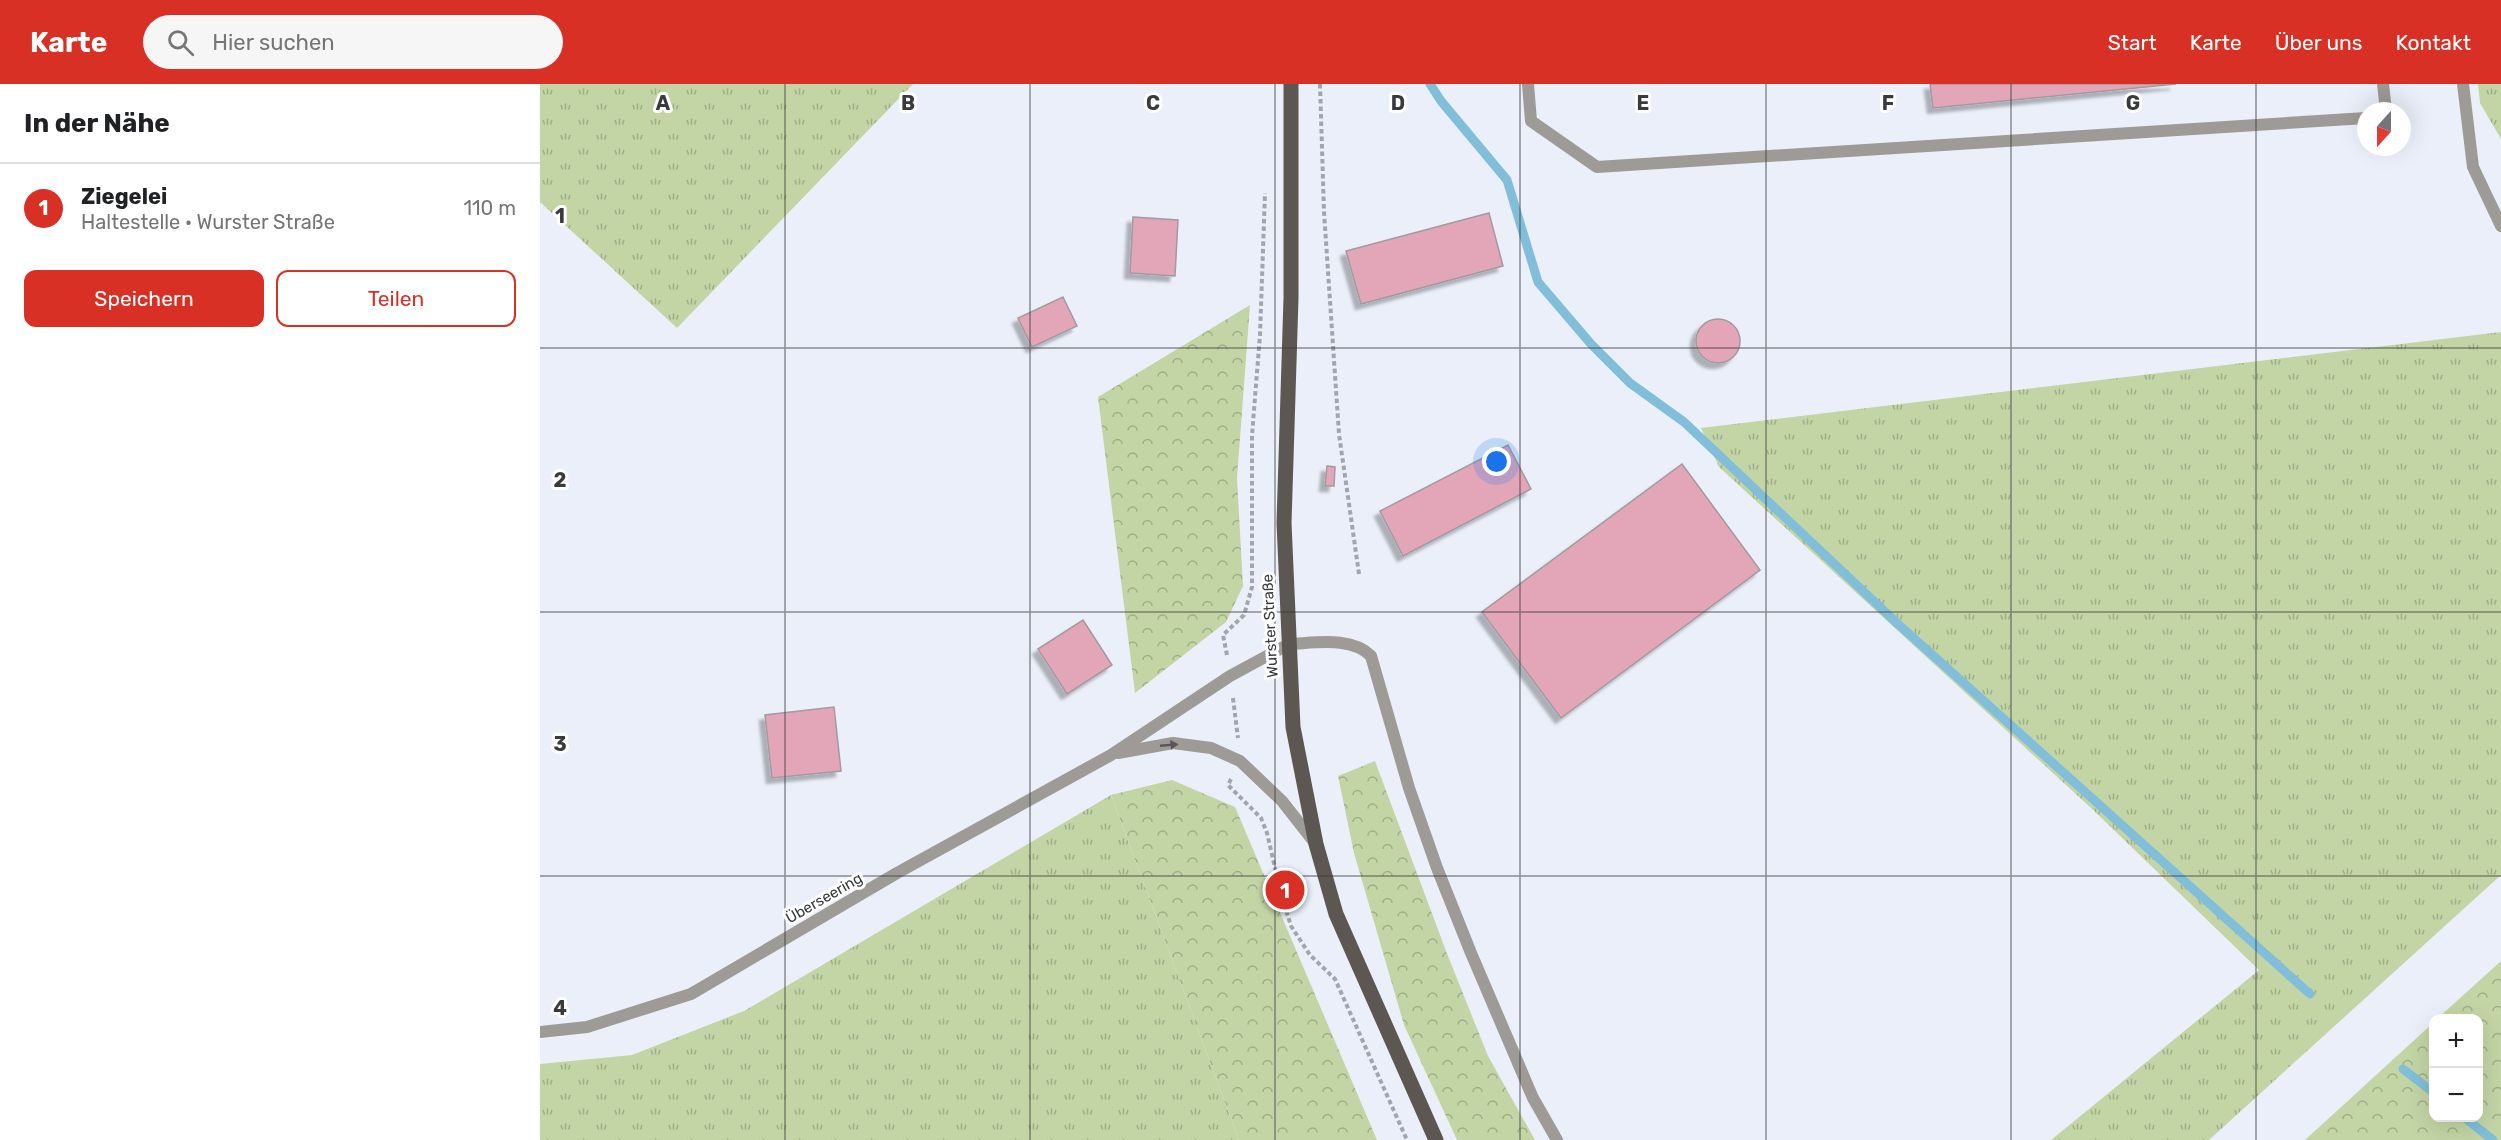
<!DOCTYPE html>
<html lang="de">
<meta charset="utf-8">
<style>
:root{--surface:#fff;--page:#f6f6f6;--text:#202124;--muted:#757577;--line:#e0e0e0;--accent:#d93025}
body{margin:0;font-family:Rubik,sans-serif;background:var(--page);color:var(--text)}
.controls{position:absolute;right:18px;bottom:18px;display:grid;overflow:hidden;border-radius:12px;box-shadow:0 6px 24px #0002}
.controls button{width:54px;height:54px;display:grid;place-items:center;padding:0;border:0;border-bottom:2px solid var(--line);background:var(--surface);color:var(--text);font:30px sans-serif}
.compass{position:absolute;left:1817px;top:18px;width:54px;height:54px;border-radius:50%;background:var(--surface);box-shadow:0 6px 24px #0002;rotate:201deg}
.you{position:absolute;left:957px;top:378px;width:21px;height:21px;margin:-15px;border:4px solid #fff;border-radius:50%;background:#1a73e8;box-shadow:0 0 0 9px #1a73e833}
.badge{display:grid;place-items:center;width:39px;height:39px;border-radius:50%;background:var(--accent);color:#fff;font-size:20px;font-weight:700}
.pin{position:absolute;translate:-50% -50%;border:3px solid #fff;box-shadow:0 2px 6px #0006}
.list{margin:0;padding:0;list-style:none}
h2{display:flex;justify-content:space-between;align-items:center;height:78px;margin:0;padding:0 24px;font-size:26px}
h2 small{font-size:20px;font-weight:400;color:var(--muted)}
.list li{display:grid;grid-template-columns:39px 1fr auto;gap:18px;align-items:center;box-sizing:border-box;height:90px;padding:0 24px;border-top:2px solid var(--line)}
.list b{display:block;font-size:22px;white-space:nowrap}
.list p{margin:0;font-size:20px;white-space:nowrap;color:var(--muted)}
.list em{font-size:20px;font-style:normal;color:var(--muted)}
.actions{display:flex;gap:12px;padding:18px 24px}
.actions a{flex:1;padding:14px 0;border:2px solid var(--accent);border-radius:12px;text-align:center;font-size:21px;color:var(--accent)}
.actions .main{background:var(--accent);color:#fff}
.icon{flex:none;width:33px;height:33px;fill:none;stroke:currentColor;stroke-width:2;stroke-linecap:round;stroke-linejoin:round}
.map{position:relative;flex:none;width:1961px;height:1056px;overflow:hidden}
header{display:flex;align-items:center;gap:36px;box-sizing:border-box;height:84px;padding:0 30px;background:var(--accent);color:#fff}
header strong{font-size:28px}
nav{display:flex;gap:33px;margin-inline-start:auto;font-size:21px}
.search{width:420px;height:54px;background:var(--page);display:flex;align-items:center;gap:15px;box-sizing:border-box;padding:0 21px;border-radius:33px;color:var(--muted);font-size:22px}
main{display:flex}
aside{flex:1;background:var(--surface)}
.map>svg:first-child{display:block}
.grass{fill:url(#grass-tufts)}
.forest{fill:url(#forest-crowns)}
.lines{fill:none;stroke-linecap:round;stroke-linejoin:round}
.stream{stroke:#81beda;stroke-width:9}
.building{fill:#e3a6b8;stroke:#a4999c;stroke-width:1.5;filter:url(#shadow)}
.path{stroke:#a1a5ac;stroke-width:4;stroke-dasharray:4.5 3;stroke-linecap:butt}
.service{stroke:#9e9b97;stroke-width:12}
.minor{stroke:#9e9b97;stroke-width:12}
.primary{stroke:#5c5751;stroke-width:15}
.oneway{fill:#575759}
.grid{fill:none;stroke:#383a3e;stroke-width:1.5;stroke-opacity:0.55}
.labels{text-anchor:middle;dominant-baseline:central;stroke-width:6;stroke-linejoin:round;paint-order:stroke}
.street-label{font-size:15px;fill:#383a3e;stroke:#fff}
.grid-label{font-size:20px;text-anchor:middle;font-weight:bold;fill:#383a3e;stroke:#fff;stroke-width:6;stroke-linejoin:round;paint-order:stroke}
</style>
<header>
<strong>Karte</strong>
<div class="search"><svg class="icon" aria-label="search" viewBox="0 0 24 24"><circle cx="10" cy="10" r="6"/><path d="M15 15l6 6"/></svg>Hier suchen</div>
<nav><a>Start</a><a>Karte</a><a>Über uns</a><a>Kontakt</a></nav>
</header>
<main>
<aside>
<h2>In der Nähe<small></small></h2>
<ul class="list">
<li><span class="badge">1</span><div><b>Ziegelei</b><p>Haltestelle · Wurster Straße</p></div><em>110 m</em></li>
</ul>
<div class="actions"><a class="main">Speichern</a><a>Teilen</a></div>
</aside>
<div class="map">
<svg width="1961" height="1056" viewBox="0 0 1961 1056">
<defs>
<pattern id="grass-tufts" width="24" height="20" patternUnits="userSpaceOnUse" patternTransform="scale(1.5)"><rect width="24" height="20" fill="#c3d5a5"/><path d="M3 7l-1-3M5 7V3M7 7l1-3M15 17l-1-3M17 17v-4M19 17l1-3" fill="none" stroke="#9fae88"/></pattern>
<pattern id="forest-crowns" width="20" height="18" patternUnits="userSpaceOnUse" patternTransform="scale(1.5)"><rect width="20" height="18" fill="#c3d5a5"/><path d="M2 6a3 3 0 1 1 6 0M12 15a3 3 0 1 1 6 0" fill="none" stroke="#9fae88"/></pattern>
<filter id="shadow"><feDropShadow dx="-5.5" dy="5.5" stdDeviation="1.5" flood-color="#0004"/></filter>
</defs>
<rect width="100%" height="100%" fill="#eaeff9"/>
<g class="grass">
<polygon points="0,0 373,0 137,244 0,118"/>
<polygon points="1938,0 1961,0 1961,55 1940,19"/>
<polygon points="1961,248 1961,791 1669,1056 1511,1056 1719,886 1550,723 1179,383 1161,344"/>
<polygon points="571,711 699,1056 0,1056 0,980 92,971 204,927"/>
</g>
<g class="forest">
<polygon points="710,221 697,394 703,502 686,538 595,609 558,313"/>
<polygon points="835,677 906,867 948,972 995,1056 917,1056 864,941 814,769 798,692"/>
<polygon points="632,696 695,723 837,1056 699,1056 571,711"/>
<polygon points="1961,877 1961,1056 1765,1056 1893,939 1894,1034 1938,1034 1938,934 1898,934"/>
</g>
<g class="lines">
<g class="stream">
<polyline points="890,0 901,17 967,96 998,198 1051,260 1090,299 1144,338 1358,540 1770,910"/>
<polyline points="1863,985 1894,1009"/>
<polyline points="1925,1034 1953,1056"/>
</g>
</g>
<g class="building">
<polygon points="1390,0 1636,0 1393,24"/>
<polygon points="949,129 963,182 821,220 806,167"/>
<polygon points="593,133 638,136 635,192 590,189"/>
<polygon points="523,213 537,242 492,263 478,234"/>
<circle cx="1178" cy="257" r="22"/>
<polygon points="968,361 991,405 863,472 840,427"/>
<polygon points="1142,380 1220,486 1021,634 942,528"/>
<polygon points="787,382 795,383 794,402 785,402"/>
<polygon points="543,536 572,581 527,610 498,565"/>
<polygon points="294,623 301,687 232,694 225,631"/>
</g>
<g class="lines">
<g class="path">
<polyline points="780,0 784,128 799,350 819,490"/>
<polyline points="687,571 683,551 704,531 712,503 712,351 720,251 725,109"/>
<polyline points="693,614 698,654"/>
<polyline points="691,695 688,701 721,734 727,749 741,810 751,842 770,871 795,895 867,1056"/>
</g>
<g class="service">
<polyline points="988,0 991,37 1057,83 1826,34"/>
<polyline points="1843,0 1846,27"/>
<path d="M749 560C775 559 812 552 831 572L869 704 897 784 931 869 993 1014 1017 1056"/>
</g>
<g class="minor">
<polyline points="1923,0 1933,83 1961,142"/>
<polyline points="578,669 633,659 671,664 700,677 742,717 775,759"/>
<polyline points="0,948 47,943 151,910 357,789 571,671 690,592 749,560"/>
</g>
<polyline class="primary" points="751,0 751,214 744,439 753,643 776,760 796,830 896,1056"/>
</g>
<defs><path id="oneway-solid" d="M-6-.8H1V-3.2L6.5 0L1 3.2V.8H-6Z" transform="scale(1.5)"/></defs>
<use class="oneway" href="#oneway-solid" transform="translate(629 661) rotate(-5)"/>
<path class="grid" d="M245 0V1056M490 0V1056M735 0V1056M980 0V1056M1226 0V1056M1471 0V1056M1716 0V1056M0 264H1961M0 528H1961M0 792H1961"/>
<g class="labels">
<g class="street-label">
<text transform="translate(730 542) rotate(-93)">Wurster Straße</text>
<text transform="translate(284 814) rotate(-30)">Überseering</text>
</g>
</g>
<g class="grid-label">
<text x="123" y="26">A</text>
<text x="368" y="26">B</text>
<text x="613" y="26">C</text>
<text x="858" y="26">D</text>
<text x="1103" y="26">E</text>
<text x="1348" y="26">F</text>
<text x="1593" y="26">G</text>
<text x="20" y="139">1</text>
<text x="20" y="403">2</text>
<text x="20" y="667">3</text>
<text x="20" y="931">4</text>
</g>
</svg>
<div class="controls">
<button>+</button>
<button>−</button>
</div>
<svg class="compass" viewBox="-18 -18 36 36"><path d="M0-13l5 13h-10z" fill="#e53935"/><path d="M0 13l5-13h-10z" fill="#757577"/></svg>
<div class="you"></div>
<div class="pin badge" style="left:745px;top:806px">1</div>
</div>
</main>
